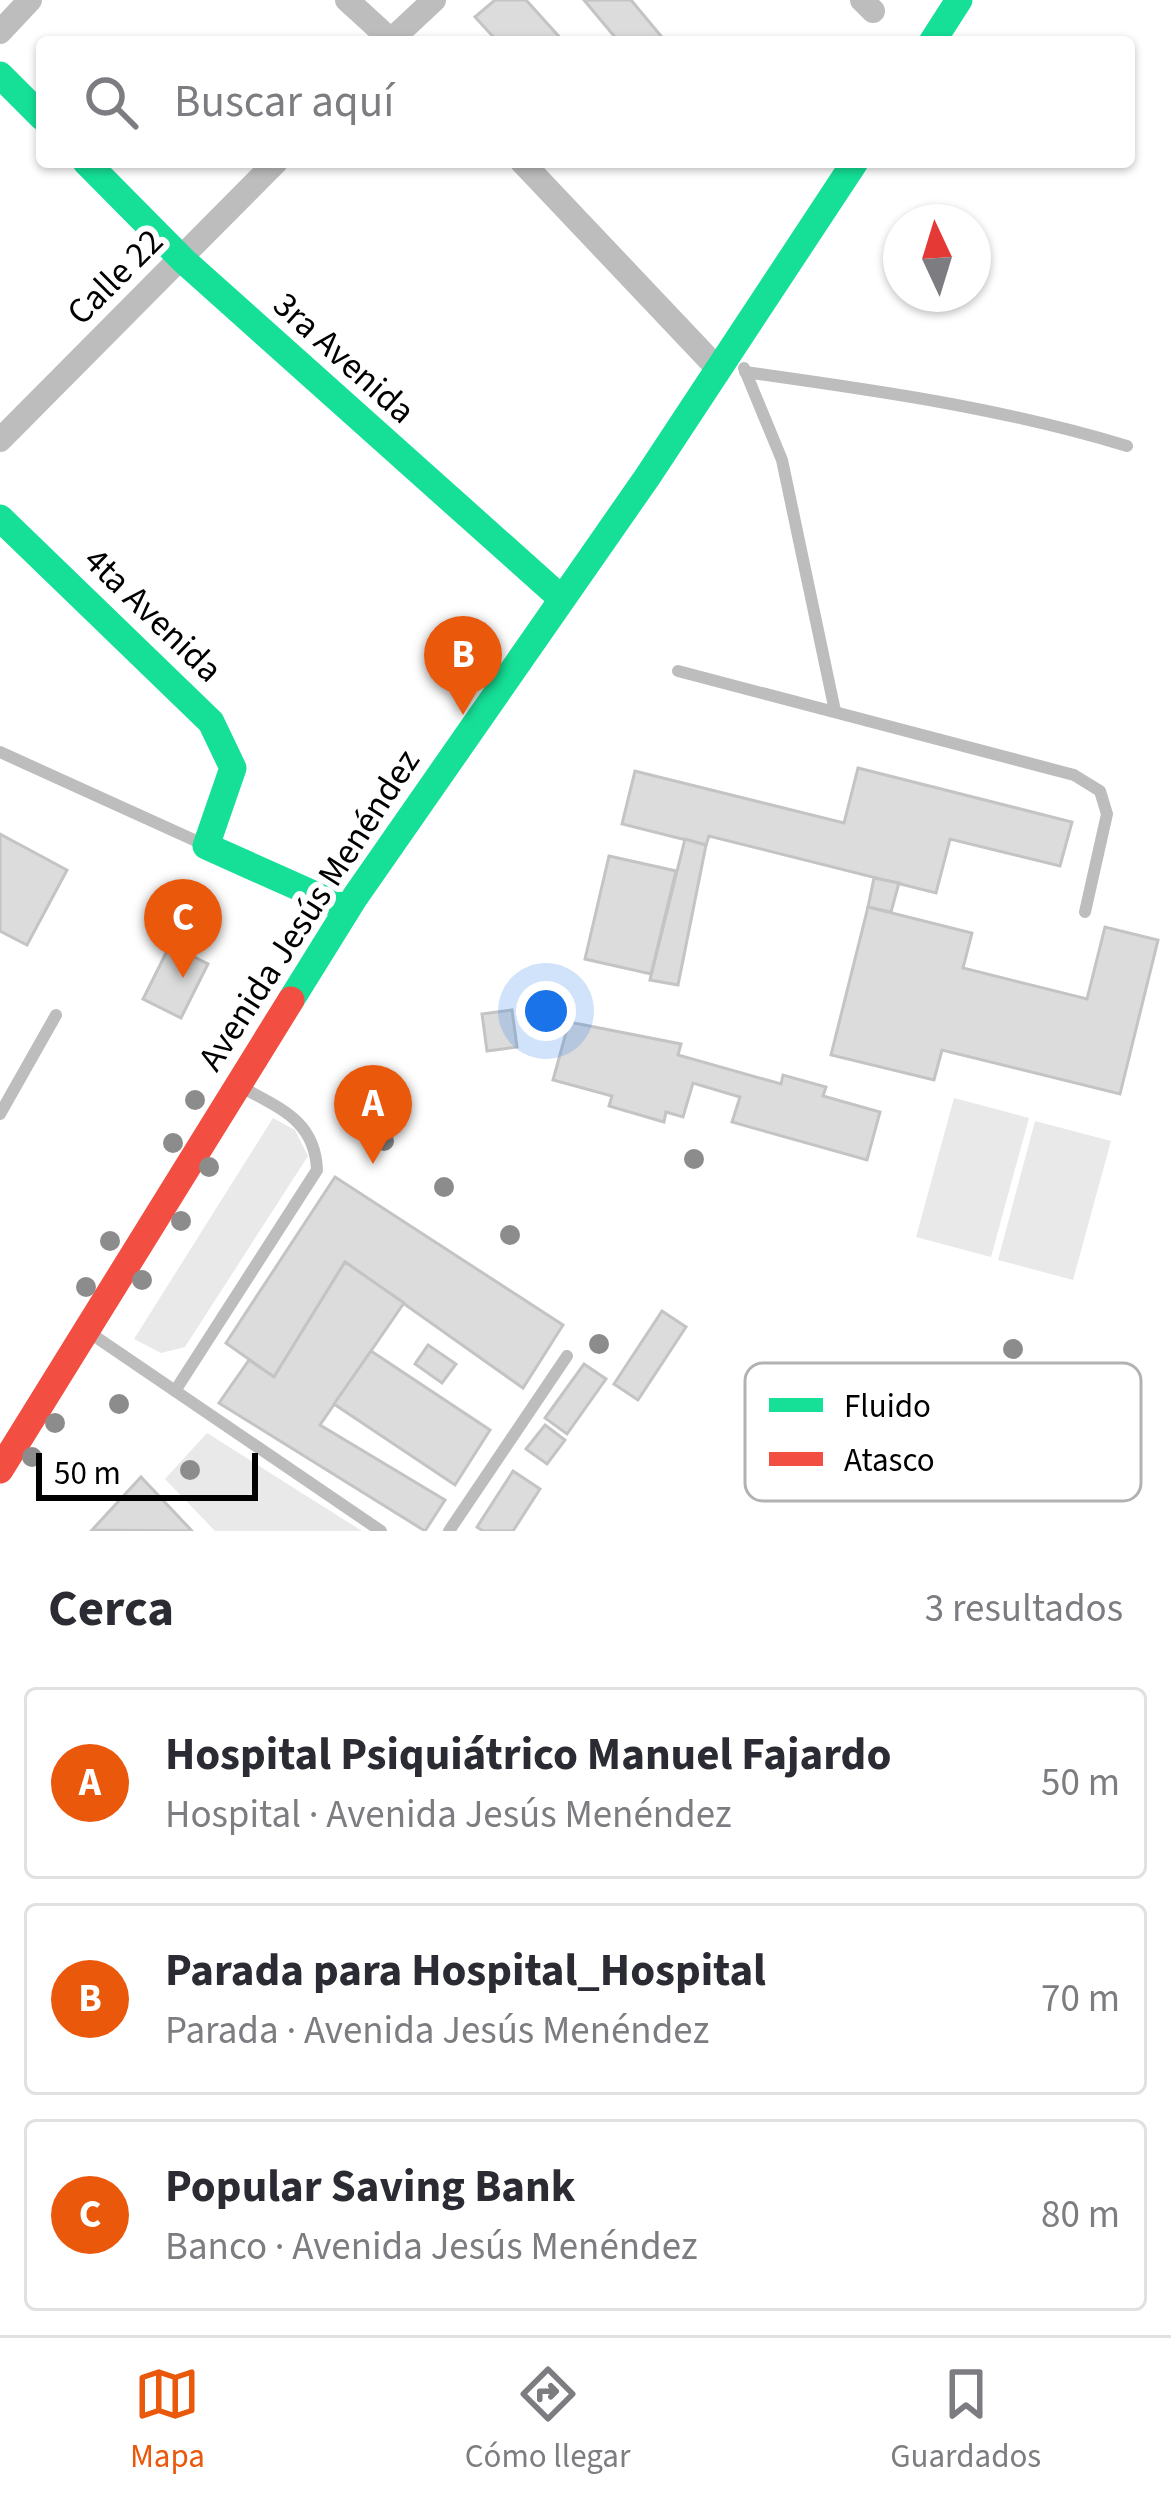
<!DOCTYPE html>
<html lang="es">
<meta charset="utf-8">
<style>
:root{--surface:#fff;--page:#f7f7f7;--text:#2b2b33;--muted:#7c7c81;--line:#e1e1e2;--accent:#ea580c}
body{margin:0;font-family:"Source Sans 3",sans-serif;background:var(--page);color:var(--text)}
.compass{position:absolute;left:883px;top:204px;width:108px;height:108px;border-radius:50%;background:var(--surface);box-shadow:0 3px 9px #0004;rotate:356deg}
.scale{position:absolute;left:36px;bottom:30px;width:222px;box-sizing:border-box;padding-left:12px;border:6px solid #000;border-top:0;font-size:33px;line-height:42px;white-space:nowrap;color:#000;-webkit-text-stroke:9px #fff;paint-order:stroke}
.you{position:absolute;left:546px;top:1011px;width:42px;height:42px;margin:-30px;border:9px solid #fff;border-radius:50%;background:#1a73e8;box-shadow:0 0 0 18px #1a73e833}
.badge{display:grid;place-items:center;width:78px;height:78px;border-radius:50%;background:var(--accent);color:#fff;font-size:39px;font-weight:700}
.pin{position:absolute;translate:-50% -99px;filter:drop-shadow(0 3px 6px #0008)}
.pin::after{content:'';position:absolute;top:63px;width:42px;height:36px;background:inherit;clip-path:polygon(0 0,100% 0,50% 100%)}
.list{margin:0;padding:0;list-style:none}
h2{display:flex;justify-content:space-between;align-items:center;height:156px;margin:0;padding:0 48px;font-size:51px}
h2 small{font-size:39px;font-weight:400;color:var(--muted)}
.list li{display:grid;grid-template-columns:78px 1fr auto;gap:36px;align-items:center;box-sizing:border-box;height:192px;margin:0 24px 24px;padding:0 24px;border:3px solid var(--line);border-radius:12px}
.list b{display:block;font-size:45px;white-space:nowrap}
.list p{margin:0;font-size:39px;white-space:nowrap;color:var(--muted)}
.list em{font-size:39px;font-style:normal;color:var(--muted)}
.icon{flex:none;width:66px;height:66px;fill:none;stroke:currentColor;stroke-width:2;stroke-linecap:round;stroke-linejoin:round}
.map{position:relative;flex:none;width:1171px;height:1531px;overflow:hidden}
.search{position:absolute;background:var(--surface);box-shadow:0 3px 9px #0004;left:36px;right:36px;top:36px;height:132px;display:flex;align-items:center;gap:30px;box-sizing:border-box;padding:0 42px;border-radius:12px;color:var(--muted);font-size:45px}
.sheet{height:804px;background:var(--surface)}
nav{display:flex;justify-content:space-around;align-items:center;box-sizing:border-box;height:168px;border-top:3px solid var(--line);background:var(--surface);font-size:33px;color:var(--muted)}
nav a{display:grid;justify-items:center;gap:6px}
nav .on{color:var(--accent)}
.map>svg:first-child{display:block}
.green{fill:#e9e9e9}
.building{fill:#dcdcdc;stroke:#c4c4c4;stroke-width:3}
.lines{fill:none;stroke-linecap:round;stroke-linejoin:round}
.lane{stroke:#bdbdbd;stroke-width:12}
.street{stroke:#bdbdbd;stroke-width:24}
.fast{stroke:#16e098;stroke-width:27}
.jam{stroke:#f24e42;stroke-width:27}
.tree{fill:#8c8c8c}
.labels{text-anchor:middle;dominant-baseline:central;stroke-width:12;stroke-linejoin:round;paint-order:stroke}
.street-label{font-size:36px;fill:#000;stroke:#fff}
.key{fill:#fff;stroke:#b2b2b2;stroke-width:3}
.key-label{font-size:33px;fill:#000}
</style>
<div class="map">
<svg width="1171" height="1531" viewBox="0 0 1171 1531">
<rect width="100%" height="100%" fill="#fff"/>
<g class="green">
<polygon points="954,1098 1029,1118 991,1257 916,1237"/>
<polygon points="273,1118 295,1130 308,1156 185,1347 161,1353 134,1339"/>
<polygon points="1035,1121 1111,1141 1073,1280 998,1260"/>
<polygon points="207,1433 362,1531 215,1531 165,1479"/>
</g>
<g class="building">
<polygon points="495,0 526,0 564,42 498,42 475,17"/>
<polygon points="584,0 631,0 666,42 619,42"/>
<polygon points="858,768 1072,822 1060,866 950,839 936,893 709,836 706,845 622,824 635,771 844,823"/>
<polygon points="0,834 67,870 27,945 0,931"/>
<polygon points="685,839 706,845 678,985 650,980"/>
<polygon points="609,856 676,871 651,974 585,959"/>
<polygon points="874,878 899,883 891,912 868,907"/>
<polygon points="868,907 972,933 963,968 1087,999 1105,927 1158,940 1120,1094 942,1050 934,1080 831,1055"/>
<polygon points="170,945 208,964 181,1018 143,999"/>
<polygon points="512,1010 517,1047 487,1051 482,1014"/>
<polygon points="569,1022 681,1044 678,1055 781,1084 783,1075 826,1087 823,1096 880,1112 867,1160 732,1122 740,1097 693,1083 683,1117 666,1112 664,1122 609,1106 612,1096 553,1080"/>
<polygon points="335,1177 563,1325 523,1388 345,1262 274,1377 226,1343"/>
<polygon points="345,1262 404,1303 320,1425 445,1500 425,1531 219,1403 249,1360 274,1377"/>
<polygon points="662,1311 686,1327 638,1400 614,1384"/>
<polygon points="428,1345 456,1364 442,1383 415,1364"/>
<polygon points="371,1351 490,1430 455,1485 334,1404"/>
<polygon points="584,1364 606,1379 567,1434 545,1418"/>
<polygon points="545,1425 565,1440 547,1464 526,1449"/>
<polygon points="513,1471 540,1489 513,1531 483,1531 477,1527"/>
<polygon points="141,1477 192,1531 92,1530"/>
</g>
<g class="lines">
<g class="lane">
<polyline points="744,368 782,460 835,711"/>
<path d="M745 372C874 390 1002 408 1127 446"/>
<polyline points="678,671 1074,775 1100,791 1107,814 1085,912"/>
<polyline points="0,752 205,845"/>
<polyline points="0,1114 56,1015"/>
<polyline points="90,1333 381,1531"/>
<path d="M175 1391 317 1170C315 1119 278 1108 238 1085"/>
<polyline points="449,1531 567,1356"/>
</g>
<g class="street">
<polyline points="347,0 393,42"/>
<polyline points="862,0 873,11"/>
<polyline points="0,32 30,0"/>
<polyline points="389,42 434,0"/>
<polyline points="522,162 718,369"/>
<polyline points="0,440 276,162"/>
</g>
<g class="fast">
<polyline points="932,42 959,0"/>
<polyline points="0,75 42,117"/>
<polyline points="86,162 184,261 562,599"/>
<polyline points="0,518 211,722 233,768 206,846 347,909"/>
<polyline points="291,1000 355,897 648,476 855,162"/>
</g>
<polyline class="jam" points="0,1470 291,1000"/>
</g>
<g class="tree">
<circle cx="195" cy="1100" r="10"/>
<circle cx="384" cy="1141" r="10"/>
<circle cx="173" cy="1143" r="10"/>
<circle cx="694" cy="1159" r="10"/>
<circle cx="209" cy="1167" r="10"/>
<circle cx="444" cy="1187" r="10"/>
<circle cx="181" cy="1221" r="10"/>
<circle cx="510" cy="1235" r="10"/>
<circle cx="110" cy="1241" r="10"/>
<circle cx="142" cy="1280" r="10"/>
<circle cx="86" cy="1287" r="10"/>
<circle cx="599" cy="1344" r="10"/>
<circle cx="1013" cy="1349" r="10"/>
<circle cx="119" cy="1404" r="10"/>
<circle cx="55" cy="1423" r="10"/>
<circle cx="32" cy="1457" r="10"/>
<circle cx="190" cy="1470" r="10"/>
</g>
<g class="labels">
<g class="street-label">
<text transform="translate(115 277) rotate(-45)">Calle 22</text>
<text transform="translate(344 358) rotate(42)">3ra Avenida</text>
<text transform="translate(153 615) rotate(44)">4ta Avenida</text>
<text transform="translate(309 910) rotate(-57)">Avenida Jesús Menéndez</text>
</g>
</g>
<rect x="745" y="1363" width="396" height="138" rx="18" class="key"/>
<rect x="769" y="1398" width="54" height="14" fill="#16e098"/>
<rect x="769" y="1452" width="54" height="14" fill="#f24e42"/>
<g class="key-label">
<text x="844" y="1417">Fluido</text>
<text x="844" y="1471">Atasco</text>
</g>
</svg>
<svg class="compass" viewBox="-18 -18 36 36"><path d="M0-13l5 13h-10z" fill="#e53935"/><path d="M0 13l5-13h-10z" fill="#7c7c81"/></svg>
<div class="scale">50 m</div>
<div class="you"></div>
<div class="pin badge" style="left:373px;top:1164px">A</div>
<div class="pin badge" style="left:463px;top:715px">B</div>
<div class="pin badge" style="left:183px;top:978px">C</div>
<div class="search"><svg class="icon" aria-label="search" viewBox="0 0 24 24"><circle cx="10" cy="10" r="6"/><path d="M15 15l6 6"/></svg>Buscar aquí</div>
</div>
<section class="sheet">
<h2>Cerca<small>3 resultados</small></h2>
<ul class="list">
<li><span class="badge">A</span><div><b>Hospital Psiquiátrico Manuel Fajardo</b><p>Hospital · Avenida Jesús Menéndez</p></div><em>50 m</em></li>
<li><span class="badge">B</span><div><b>Parada para Hospital_Hospital</b><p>Parada · Avenida Jesús Menéndez</p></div><em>70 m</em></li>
<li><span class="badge">C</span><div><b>Popular Saving Bank</b><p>Banco · Avenida Jesús Menéndez</p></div><em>80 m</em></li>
</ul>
</section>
<nav>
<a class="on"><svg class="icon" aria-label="map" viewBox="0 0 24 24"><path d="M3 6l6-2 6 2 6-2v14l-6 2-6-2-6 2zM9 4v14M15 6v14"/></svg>Mapa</a>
<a><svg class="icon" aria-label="directions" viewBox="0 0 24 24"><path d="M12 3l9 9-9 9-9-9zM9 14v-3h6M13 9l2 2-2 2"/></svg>Cómo llegar</a>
<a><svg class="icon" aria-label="saved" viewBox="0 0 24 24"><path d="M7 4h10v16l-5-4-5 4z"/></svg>Guardados</a>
</nav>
